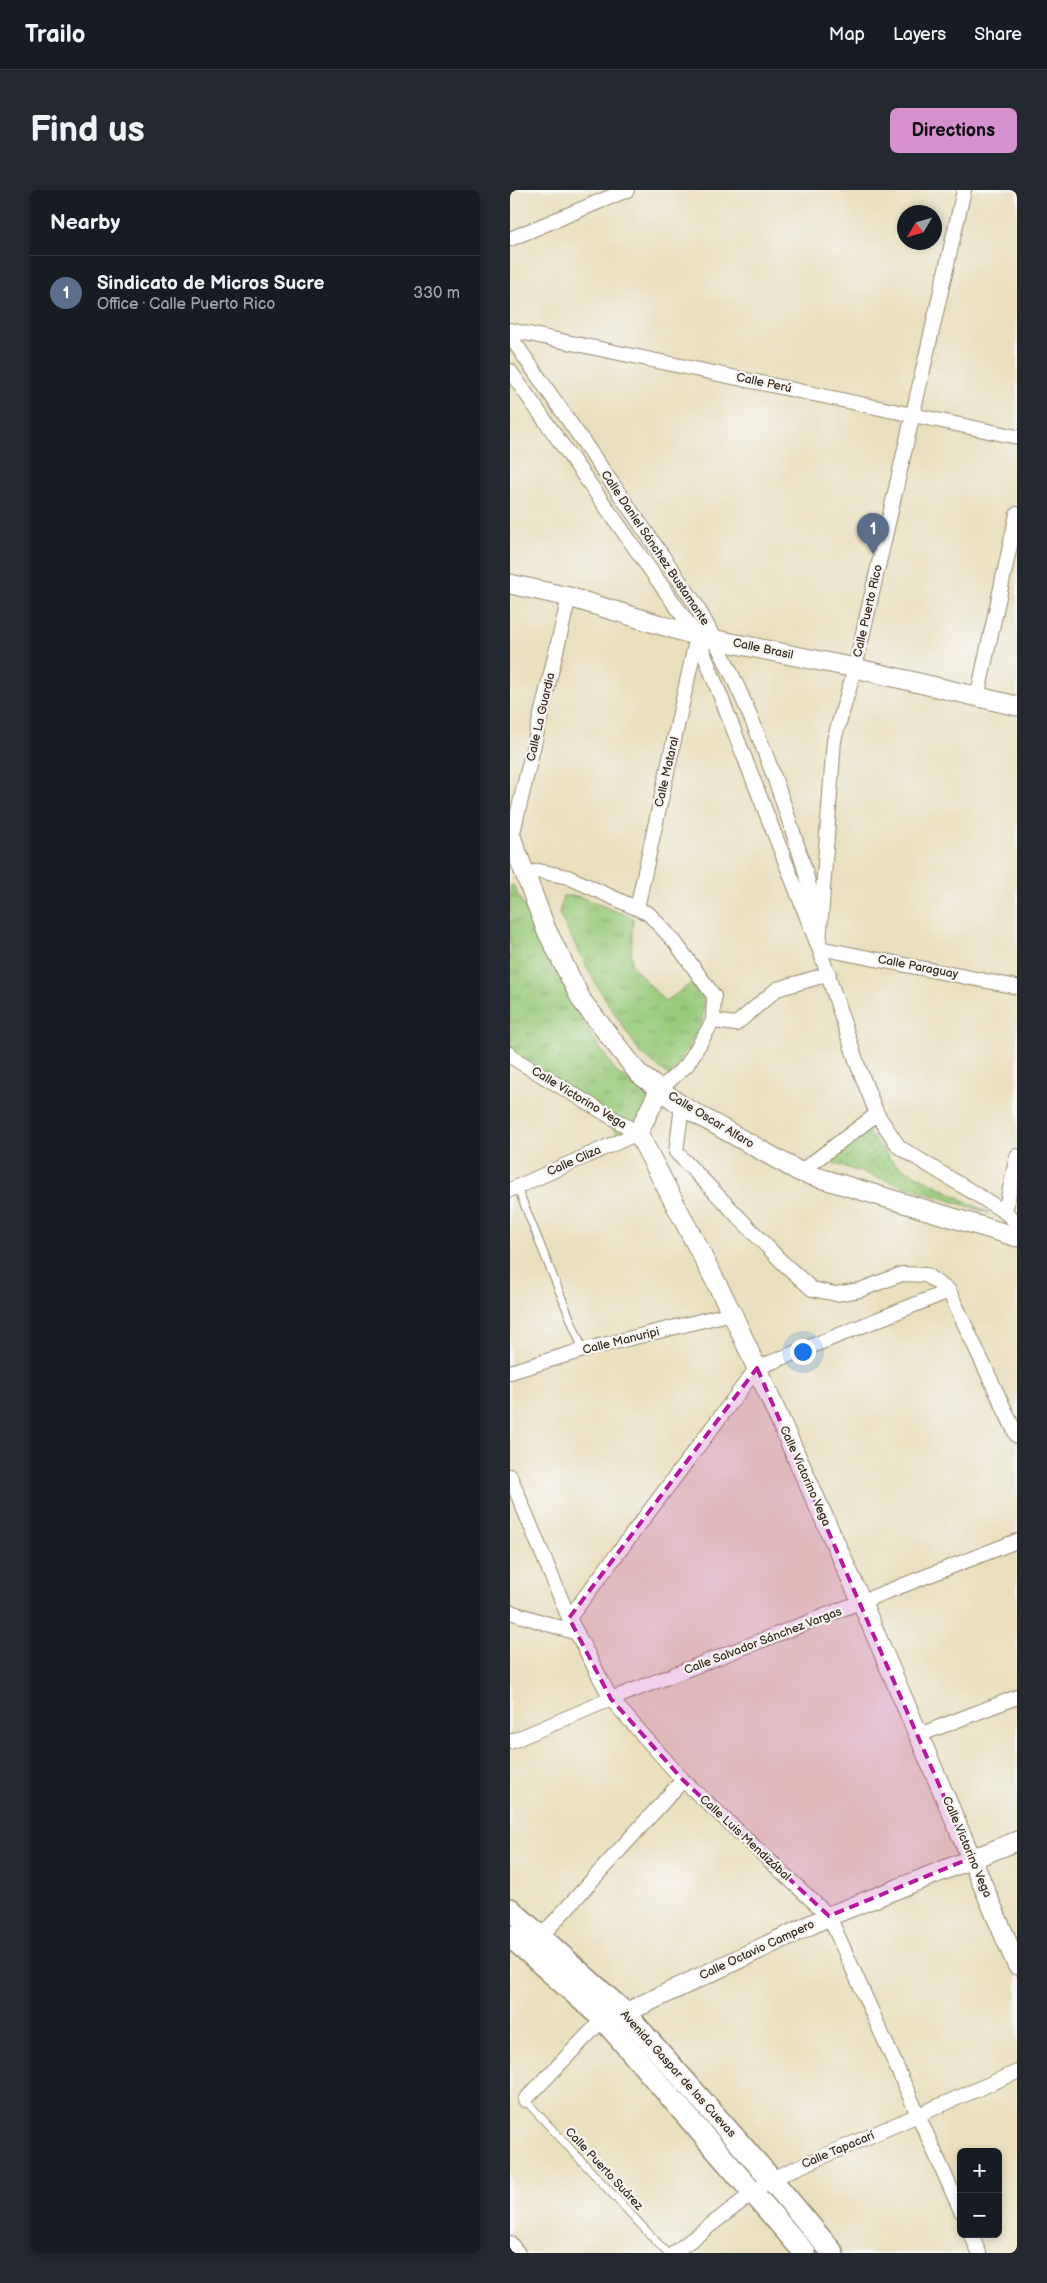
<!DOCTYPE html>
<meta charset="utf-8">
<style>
:root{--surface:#171b24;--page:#242831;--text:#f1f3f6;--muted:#9ea1a6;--line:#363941;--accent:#d690ce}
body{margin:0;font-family:"Balsamiq Sans",sans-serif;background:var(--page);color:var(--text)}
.controls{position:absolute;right:15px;bottom:15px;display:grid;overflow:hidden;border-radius:8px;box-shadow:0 2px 8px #0003}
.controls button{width:45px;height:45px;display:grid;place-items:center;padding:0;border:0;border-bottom:1px solid var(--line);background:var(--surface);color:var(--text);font:25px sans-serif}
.compass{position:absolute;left:387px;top:15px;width:45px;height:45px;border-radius:50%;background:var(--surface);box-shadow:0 2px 8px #0003;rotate:232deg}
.you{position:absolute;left:292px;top:1161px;width:18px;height:18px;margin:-12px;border:4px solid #fff;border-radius:50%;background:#1a73e8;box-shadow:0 0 0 8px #1a73e833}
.badge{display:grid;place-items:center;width:32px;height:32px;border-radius:50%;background:var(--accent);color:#fff;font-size:16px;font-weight:700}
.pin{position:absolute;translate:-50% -41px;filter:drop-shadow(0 1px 2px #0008)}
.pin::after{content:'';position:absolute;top:26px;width:18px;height:15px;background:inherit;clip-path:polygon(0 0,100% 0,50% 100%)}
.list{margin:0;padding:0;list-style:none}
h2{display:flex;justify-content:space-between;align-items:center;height:65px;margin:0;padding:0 20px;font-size:21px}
h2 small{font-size:16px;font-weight:400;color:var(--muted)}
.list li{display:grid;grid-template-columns:32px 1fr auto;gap:15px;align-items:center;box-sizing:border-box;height:75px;padding:0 20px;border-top:1px solid var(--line)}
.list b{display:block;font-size:19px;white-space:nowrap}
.list p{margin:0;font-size:16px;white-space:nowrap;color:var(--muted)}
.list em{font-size:16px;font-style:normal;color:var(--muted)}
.map{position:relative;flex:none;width:507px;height:2063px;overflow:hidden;border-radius:8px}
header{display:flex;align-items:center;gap:30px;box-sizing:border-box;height:70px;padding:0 25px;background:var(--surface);border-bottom:1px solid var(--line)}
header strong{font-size:24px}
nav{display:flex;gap:28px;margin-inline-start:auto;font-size:18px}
.intro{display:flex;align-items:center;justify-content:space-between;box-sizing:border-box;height:120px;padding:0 30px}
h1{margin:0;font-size:35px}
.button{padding:12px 22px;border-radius:8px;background:var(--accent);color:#111;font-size:18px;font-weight:700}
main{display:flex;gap:30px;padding:0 30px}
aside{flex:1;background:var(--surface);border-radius:8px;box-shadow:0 2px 8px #0003}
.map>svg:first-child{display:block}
.grass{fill:url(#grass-tufts);stroke:#6a7a4c}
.park{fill:url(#park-dots);stroke:#6a7a4c}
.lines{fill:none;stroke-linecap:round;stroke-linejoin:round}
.lane-casing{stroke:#92856e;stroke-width:9}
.street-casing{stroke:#92856e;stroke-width:16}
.secondary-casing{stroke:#92856e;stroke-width:21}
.primary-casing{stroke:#92856e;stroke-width:24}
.lane{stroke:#fff;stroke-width:7}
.street{stroke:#fff;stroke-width:14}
.secondary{stroke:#fff;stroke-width:19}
.primary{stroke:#fff;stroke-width:21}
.marked{fill:#b5179e;fill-opacity:0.2;stroke:#b5179e;stroke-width:4;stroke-dasharray:10 6;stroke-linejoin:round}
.labels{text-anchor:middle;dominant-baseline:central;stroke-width:4.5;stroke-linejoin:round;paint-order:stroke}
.street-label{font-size:12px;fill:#3b2a1e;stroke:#f6f6f2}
</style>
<header>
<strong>Trailo</strong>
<nav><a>Map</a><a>Layers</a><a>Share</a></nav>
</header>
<div class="intro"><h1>Find us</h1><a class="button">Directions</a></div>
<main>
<aside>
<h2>Nearby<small></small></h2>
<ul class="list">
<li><span class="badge" style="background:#5c6f8a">1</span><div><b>Sindicato de Micros Sucre</b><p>Office · Calle Puerto Rico</p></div><em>330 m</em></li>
</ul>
</aside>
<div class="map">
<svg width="507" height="2063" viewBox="0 0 507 2063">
<defs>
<pattern id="grass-tufts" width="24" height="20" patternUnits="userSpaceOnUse" patternTransform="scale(1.25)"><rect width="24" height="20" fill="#99ca7a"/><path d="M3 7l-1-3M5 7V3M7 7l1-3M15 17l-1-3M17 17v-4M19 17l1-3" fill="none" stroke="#7ea463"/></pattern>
<pattern id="park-dots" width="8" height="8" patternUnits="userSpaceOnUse" patternTransform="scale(1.25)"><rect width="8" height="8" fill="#99ca7a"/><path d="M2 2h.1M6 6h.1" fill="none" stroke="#7ea463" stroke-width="1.8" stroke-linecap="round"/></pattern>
</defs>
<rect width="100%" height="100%" fill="#f6f6f2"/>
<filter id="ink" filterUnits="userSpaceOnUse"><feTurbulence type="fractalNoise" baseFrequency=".02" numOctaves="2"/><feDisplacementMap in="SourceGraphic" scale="10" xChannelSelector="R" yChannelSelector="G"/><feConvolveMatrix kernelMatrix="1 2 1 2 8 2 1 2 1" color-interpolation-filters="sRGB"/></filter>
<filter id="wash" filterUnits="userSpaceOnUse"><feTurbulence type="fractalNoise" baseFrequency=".0096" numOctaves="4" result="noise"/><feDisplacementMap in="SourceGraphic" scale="20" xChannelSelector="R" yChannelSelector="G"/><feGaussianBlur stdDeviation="1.12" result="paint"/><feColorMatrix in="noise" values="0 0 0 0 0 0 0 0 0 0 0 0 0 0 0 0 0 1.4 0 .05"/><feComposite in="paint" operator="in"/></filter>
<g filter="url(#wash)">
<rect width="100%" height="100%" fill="#eae0bf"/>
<g class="grass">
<polygon points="3,695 77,839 107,883 137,903 142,917 112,945 27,888 0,861 0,696"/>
<polygon points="53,706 68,706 123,728 121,774 155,812 186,790 195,809 192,832 161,887 131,864 88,798 49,724"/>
</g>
<polygon class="park" points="357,941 385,974 479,1023 325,974 320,969"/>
</g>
<g filter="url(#ink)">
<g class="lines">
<defs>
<g id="lane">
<polyline points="7,997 73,1160"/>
<polyline points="15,1910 157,2063"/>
</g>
<g id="street">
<polyline points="0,49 117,0"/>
<polyline points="0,140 507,247"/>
<path d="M0 146 183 410C223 479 254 554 279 630 290 664 301 694 305 730"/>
<polyline points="0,181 187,446 309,758 348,876 367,924 389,957 495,1022 507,1033"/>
<polyline points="467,508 507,324"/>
<polyline points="2,647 59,407"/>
<polyline points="16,684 29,681 58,687 139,724 165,752 204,806 203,831 177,875 150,899"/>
<polyline points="127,718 187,446"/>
<polyline points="309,754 324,550 345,478 454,0"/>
<polyline points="309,758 507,797"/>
<polyline points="203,831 226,834 267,799 319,784"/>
<polyline points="0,864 3,868 128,943"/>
<polyline points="172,916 166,962 272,1072 302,1099 326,1104 350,1100 392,1084 416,1085 439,1101 507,1246"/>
<polyline points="290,982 367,924"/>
<polyline points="0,1000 128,943"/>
<polyline points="495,1022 507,966"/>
<polyline points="0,1182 73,1160 222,1123"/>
<polyline points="0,1286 59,1428 101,1509 173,1590 319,1726 451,2021"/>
<polyline points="0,1422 67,1443"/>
<polyline points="59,1428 247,1178 439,1101"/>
<polyline points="409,1545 507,1507"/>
<polyline points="0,1552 101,1509 507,1351"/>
<polyline points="26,1752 173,1590"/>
<polyline points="15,1910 93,1829"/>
<polyline points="461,2044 469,2063"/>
<polyline points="0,2053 8,2063"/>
<polyline points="164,2063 261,1989 507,1882"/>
</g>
<g id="secondary">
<polyline points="0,394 59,407 187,446 345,478 507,516"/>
<polyline points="0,644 36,739 72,811 129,884 172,916 290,982 507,1047"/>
<polyline points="150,899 128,943 222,1123 352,1413 507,1775"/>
<polyline points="101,1827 115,1823 319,1726 507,1651"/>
</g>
<g id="primary">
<polyline points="0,1719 115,1823 261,1989 323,2063"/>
<polyline points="0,1746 93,1829 295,2063"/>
</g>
</defs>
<use href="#lane" class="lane-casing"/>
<use href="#street" class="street-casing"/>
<use href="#secondary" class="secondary-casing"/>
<use href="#primary" class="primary-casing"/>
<use href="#lane" class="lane"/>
<use href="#street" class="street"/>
<use href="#secondary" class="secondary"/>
<use href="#primary" class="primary"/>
</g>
</g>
<path class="marked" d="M247 1178 461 1668 319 1726 173 1590 101 1509 59 1428Z"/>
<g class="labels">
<g class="street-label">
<text transform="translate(254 193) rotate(12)">Calle Perú</text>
<text transform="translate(145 358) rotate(56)">Calle Daniel Sánchez Bustamante</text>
<text transform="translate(358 421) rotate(-77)">Calle Puerto Rico</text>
<text transform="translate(253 459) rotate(12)">Calle Brasil</text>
<text transform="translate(31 527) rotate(-77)">Calle La Guardia</text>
<text transform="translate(157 582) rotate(-77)">Calle Mataral</text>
<text transform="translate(408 777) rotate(11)">Calle Paraguay</text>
<text transform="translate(69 908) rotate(31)">Calle Victorino Vega</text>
<text transform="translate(201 930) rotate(31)">Calle Oscar Alfaro</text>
<text transform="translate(64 971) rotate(-24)">Calle Cliza</text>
<text transform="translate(111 1151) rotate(-14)">Calle Manuripi</text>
<text transform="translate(295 1286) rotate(66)">Calle Victorino Vega</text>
<text transform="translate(253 1451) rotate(-21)">Calle Salvador Sánchez Vargas</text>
<text transform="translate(235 1648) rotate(43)">Calle Luis Mendizábal</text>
<text transform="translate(457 1657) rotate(67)">Calle Victorino Vega</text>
<text transform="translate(247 1760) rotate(-25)">Calle Octavio Campero</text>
<text transform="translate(168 1884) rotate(48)">Avenida Gaspar de las Cuevas</text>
<text transform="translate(328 1960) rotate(-23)">Calle Tapacarí</text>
<text transform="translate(94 1979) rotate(47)">Calle Puerto Suárez</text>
</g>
</g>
</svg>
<div class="controls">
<button>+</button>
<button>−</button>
</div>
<svg class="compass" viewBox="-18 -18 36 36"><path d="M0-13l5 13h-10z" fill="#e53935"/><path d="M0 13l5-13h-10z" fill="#9ea1a6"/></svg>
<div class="you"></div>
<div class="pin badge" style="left:363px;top:364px;background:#5c6f8a">1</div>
</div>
</main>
